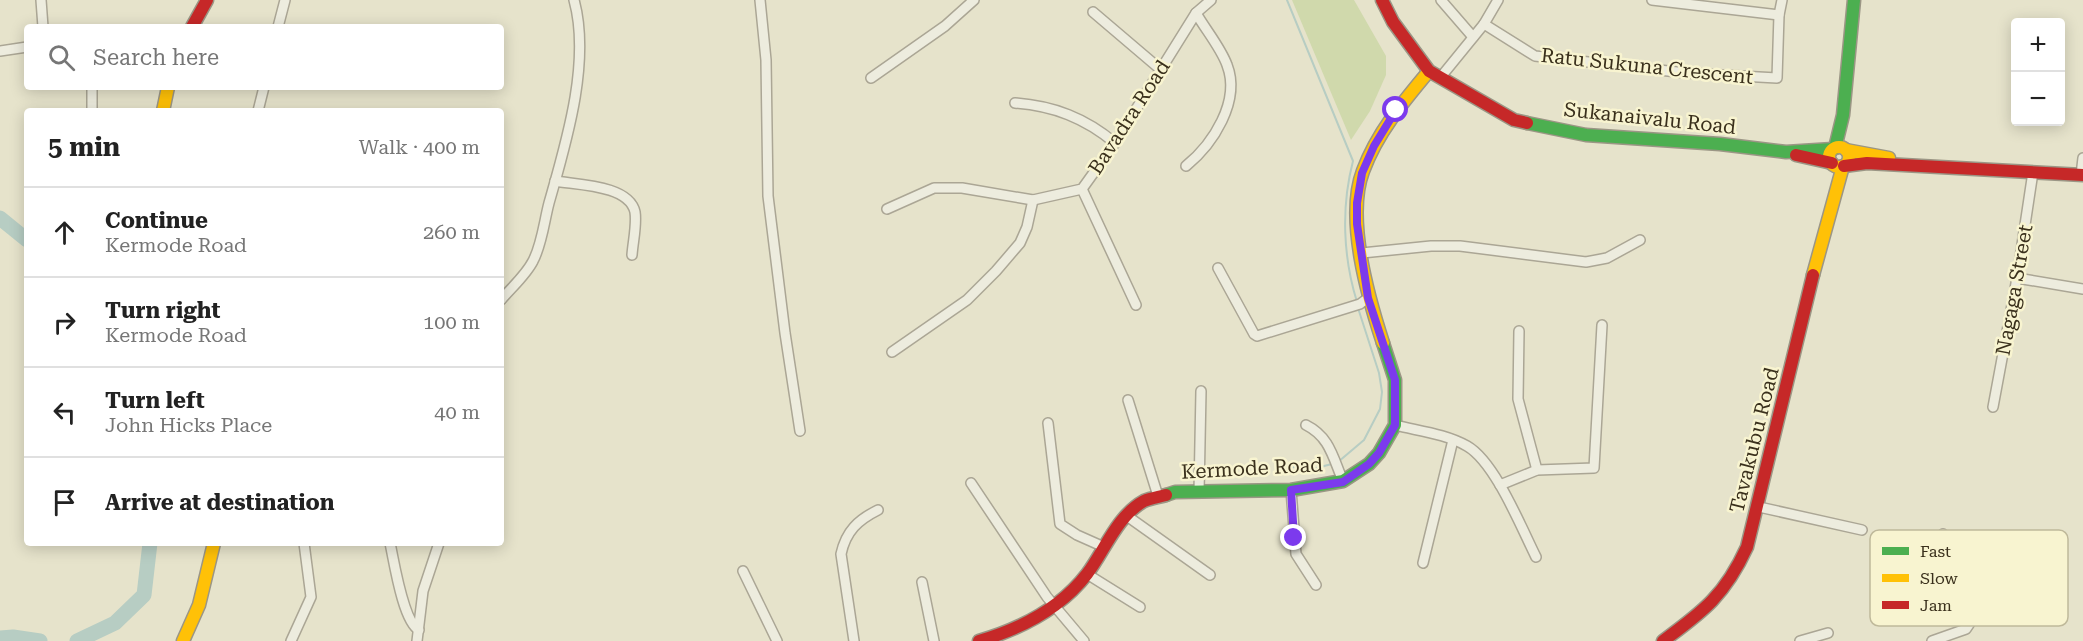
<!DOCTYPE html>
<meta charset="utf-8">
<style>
:root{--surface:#fff;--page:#f2f2f2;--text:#222;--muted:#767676;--line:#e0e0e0}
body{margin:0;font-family:"Roboto Serif",serif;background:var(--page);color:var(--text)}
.controls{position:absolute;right:18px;top:18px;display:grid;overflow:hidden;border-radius:6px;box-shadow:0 3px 15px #0003}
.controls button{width:54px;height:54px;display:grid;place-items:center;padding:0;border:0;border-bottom:2px solid var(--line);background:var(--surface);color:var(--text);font:30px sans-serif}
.stop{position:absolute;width:18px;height:18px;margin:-14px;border:4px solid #7c3aed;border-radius:50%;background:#fff}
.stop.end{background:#7c3aed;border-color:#fff;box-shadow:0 2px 6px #0008}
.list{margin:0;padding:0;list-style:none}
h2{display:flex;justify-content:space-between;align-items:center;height:78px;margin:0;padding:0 24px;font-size:26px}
h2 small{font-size:20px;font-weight:400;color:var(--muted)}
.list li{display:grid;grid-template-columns:39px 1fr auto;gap:18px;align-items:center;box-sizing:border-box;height:90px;padding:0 24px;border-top:2px solid var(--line)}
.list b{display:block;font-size:22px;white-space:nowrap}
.list p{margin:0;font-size:20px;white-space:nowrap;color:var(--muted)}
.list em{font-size:20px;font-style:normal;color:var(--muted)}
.icon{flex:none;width:33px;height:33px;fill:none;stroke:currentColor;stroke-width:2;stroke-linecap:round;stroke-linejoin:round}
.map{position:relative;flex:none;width:2083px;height:641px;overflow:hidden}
.search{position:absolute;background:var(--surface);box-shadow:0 3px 15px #0003;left:24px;top:24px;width:480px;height:66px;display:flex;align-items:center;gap:15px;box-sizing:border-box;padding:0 21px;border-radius:6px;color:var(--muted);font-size:22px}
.panel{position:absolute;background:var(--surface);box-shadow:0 3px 15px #0003;left:24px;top:108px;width:480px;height:438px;border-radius:6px}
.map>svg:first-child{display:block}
.green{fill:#d0d9ac}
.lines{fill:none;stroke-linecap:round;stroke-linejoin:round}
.stream{stroke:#b7cdc3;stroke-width:2}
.river{stroke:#b7cdc3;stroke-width:15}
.street-casing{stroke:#aba695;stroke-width:12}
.fast-casing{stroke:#9b9685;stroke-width:15}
.slow-casing{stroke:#9b9685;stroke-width:15}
.jam-casing{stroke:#9b9685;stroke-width:15}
.street{stroke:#edecde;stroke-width:9}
.fast{stroke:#4caf50;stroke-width:12}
.slow{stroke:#ffc107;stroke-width:12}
.jam{stroke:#c62828;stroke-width:12}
.route{stroke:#7c3aed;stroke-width:8}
.labels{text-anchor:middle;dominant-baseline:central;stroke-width:5;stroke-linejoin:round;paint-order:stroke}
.street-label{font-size:20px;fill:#3a301c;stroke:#f8f4d0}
.key{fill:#f8f4d0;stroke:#bfb99a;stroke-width:1.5}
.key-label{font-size:16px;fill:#3a301c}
</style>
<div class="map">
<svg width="2083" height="641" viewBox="0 0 2083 641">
<rect width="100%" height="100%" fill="#e6e3cb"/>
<polygon class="green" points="1292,0 1354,0 1386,56 1386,75 1370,111 1351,140"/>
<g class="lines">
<g class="stream">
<path d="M1287 0 1353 161C1341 207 1343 257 1357 302"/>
<polyline points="1338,462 1364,440 1380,409 1382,392 1379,373 1358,308"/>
<polyline points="1293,467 1316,468 1332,464"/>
</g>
<g class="river">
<polyline points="0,218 27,240"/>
<polyline points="0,638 13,637 40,641"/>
<polyline points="77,641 115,623 144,595 150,543"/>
</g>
<defs>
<g id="street">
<polyline points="41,0 43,27"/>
<polyline points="760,0 766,60 768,196 785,333 800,431"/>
<polyline points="1441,0 1473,37"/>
<polyline points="1652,0 1779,15"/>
<polyline points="1093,12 1160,69"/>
<polyline points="1484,24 1535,56 1686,73 1777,78 1779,15 1782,0"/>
<polyline points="278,27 285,0"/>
<polyline points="0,51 27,47"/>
<polyline points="871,78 945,26 974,0"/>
<polyline points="1440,78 1484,24 1498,0"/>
<polyline points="92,87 92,111"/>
<path d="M1015 103C1054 106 1085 118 1115 143"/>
<polyline points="258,111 264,87"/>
<path d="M1186 166C1213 144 1241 101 1227 65 1221 48 1205 29 1196 13"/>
<polyline points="2081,175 2083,158"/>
<path d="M555 181C578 185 629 185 635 212 637 225 633 241 632 255"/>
<polyline points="1082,189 1136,305"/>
<polyline points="887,209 934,188 962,188 1033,200 1082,189 1115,143 1196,13 1211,0"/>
<polyline points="1362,253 1431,246 1460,246 1586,262 1607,258 1640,240"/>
<polyline points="1218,268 1254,334 1257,336 1360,304 1368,298"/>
<polyline points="2017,278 2083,289"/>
<path d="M501 300C511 288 526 275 533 261 542 244 544 222 549 203 566 143 591 62 574 0"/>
<polyline points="1519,331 1518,399 1537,470"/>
<polyline points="892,352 967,300 996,271 1020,243 1027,227 1033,200"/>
<polyline points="1128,400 1158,496"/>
<polyline points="1993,407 2017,278 2033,172"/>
<polyline points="1048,423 1060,524 1077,535 1104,547"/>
<path d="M1306 425C1330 437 1333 458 1343 481"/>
<path d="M1395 425C1419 431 1446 434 1467 446 1495 462 1521 527 1536 557"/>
<polyline points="971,483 1047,597 1084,641"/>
<polyline points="1500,485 1537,470 1594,468 1602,325"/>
<polyline points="1291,490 1296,554 1316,585"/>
<polyline points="1199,492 1201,391"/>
<polyline points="1759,507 1862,530"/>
<polyline points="1127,516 1210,575"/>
<path d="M390 543C394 561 403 622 419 630"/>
<polyline points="1423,563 1453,440"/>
<polyline points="743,571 777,641"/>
<polyline points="1087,574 1140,607"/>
<polyline points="922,582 934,641"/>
<polyline points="291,641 311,597 304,543"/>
<polyline points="417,641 423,591 439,543"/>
<path d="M854 641 841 554C846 531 858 520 878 510"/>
<polyline points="1800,641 1828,633"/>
<polyline points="1932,641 1966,629 1972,620 1956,580 1943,534"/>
</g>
<g id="fast">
<polyline points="1527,123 1586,135 1720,144 1786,152 1833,149"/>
<polyline points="1835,148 1843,115 1854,0"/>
<polyline points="1166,495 1175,492 1291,490 1343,481 1369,464 1379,453 1395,425 1395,380 1383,343"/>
</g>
<g id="slow">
<polyline points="163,111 168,87"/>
<circle cx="1839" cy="157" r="10"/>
<polyline points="1846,150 1889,158"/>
<polyline points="1813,275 1843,166"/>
<path d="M1383 343C1368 297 1345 218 1363 171 1377 133 1403 102 1429 71"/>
<polyline points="183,641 199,605 214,543"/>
</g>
<g id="jam">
<polyline points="1382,0 1393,22 1429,71 1514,120 1527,123"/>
<polyline points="192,27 207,0"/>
<polyline points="1796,155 1832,163"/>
<polyline points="1844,166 1867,163 2083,175"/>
<path d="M979 641C1020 629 1060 609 1087 574 1105 550 1117 516 1144 501 1151 498 1159 497 1166 495"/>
<path d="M1663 641C1704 611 1725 595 1747 547L1813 275"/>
</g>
</defs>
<use href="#street" class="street-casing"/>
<use href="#fast" class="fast-casing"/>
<use href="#slow" class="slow-casing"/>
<use href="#jam" class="jam-casing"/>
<use href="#street" class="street"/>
<use href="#fast" class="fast"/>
<use href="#slow" class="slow"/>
<use href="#jam" class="jam"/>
</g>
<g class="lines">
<polyline class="route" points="1294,538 1291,490 1343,482 1369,464 1379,453 1395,425 1395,380 1368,298 1357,224 1357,203 1362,173 1374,146 1396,110"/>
</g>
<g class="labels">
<g class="street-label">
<text transform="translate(1647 66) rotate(6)">Ratu Sukuna Crescent</text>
<text transform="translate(1129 117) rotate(-57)">Bavadra Road</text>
<text transform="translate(1650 118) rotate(6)">Sukanaivalu Road</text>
<text transform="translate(2014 290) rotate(-80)">Nagaga Street</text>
<text transform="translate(1754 440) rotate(-76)">Tavakubu Road</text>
<text transform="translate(1252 468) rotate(-3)">Kermode Road</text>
</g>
</g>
<rect x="1870" y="530" width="198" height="96" rx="9" class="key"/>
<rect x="1882" y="547" width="27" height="8" fill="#4caf50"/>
<rect x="1882" y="574" width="27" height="8" fill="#ffc107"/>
<rect x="1882" y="601" width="27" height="8" fill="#c62828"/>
<g class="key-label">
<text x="1920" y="557">Fast</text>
<text x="1920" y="584">Slow</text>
<text x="1920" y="611">Jam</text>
</g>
</svg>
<div class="controls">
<button>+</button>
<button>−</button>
</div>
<div class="stop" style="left:1396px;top:110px"></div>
<div class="stop end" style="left:1294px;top:538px"></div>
<div class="search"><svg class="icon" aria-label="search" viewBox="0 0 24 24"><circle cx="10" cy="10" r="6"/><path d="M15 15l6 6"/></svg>Search here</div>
<section class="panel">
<h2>5 min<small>Walk · 400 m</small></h2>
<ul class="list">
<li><svg class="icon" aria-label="ahead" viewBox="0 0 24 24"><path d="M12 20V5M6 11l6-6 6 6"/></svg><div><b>Continue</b><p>Kermode Road</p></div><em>260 m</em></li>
<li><svg class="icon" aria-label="right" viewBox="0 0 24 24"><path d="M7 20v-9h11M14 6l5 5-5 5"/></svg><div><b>Turn right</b><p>Kermode Road</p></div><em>100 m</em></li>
<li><svg class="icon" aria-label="left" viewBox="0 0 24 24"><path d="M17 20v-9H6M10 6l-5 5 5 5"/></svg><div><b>Turn left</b><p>John Hicks Place</p></div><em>40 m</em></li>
<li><svg class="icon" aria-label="arrive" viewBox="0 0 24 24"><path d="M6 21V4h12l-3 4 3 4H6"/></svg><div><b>Arrive at destination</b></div></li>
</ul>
</section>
</div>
